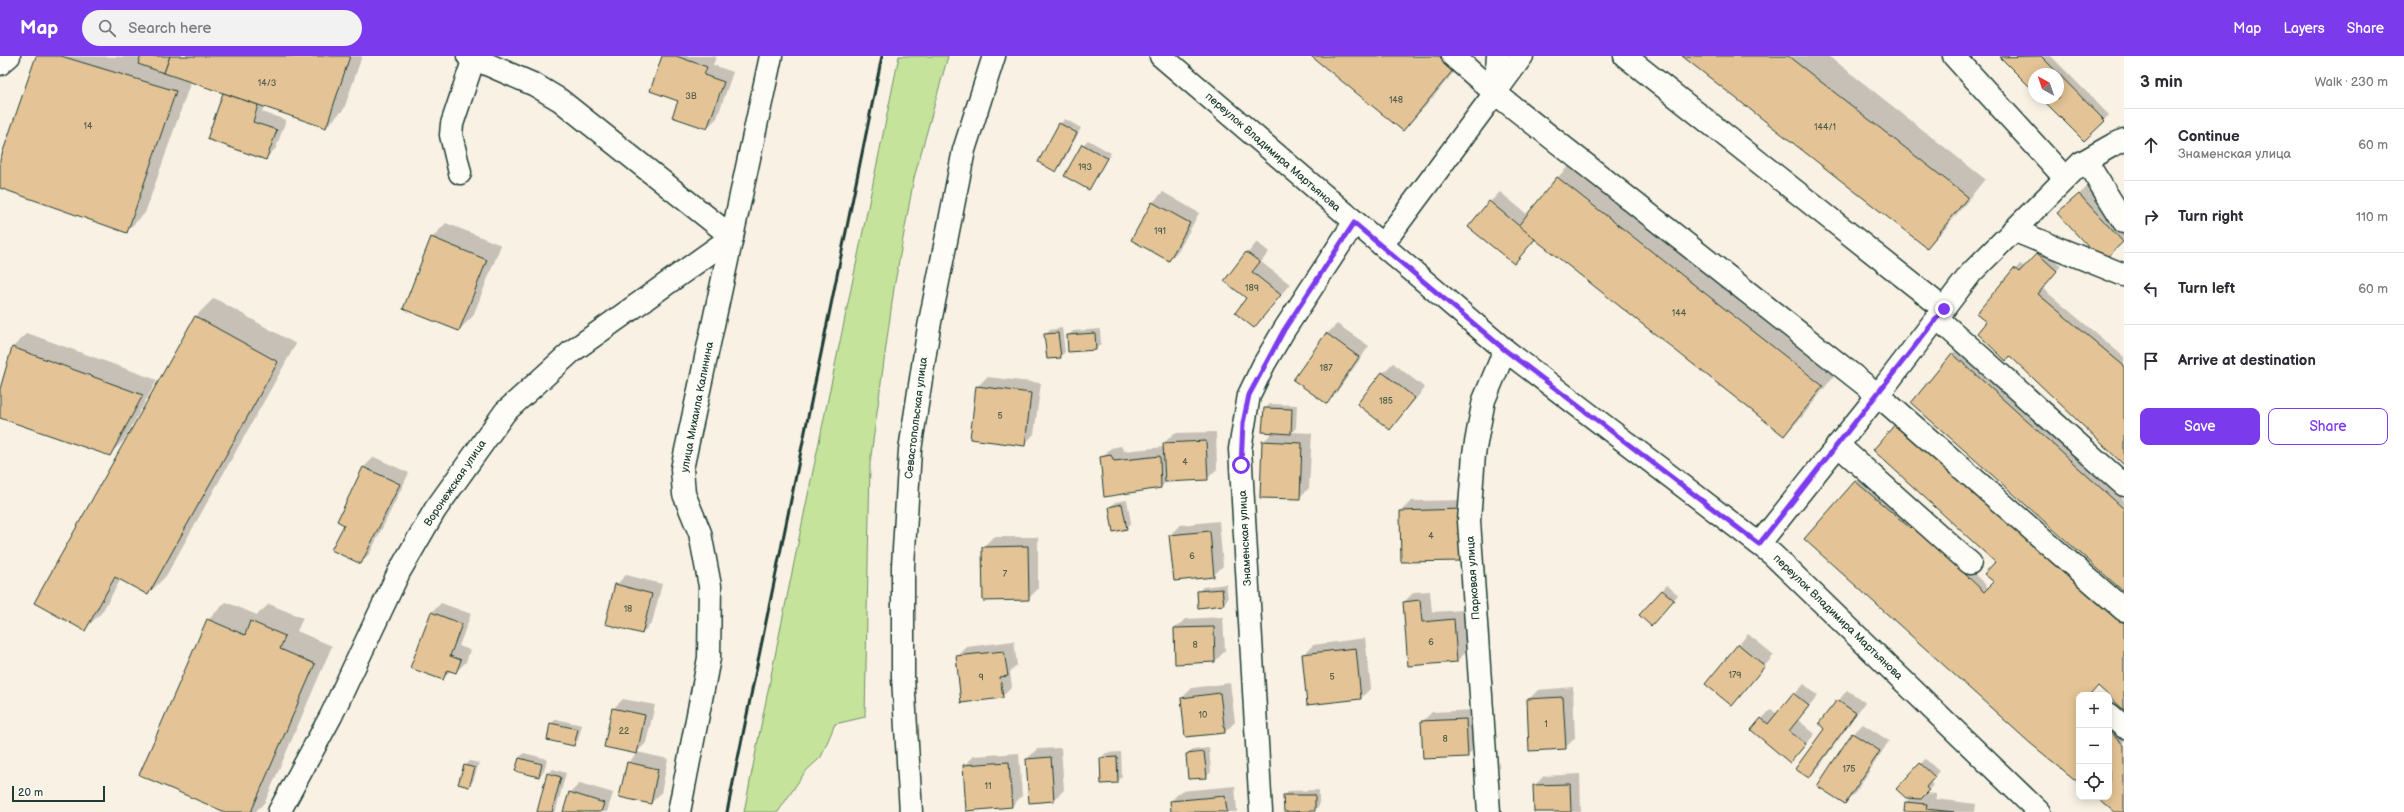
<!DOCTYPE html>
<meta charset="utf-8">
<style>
:root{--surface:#fff;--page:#f2f2f3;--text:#2b2b33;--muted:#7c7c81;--line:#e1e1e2;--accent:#7c3aed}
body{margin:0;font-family:"Balsamiq Sans",sans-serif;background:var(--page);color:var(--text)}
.controls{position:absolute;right:12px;bottom:12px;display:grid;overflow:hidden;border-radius:8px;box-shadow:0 2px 10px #0003}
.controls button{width:36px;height:36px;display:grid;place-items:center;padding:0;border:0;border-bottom:1px solid var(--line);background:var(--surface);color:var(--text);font:20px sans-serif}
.compass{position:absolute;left:2028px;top:12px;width:36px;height:36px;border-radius:50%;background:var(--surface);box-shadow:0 2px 10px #0003;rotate:320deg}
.scale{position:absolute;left:12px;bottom:10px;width:93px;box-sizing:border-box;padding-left:4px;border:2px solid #1f3d34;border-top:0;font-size:11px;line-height:14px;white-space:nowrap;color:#1f3d34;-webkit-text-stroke:3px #fdfcf7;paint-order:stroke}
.stop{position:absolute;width:12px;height:12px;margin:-9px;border:3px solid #7c3aed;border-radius:50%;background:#fff}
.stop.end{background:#7c3aed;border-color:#fff;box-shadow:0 1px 4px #0008}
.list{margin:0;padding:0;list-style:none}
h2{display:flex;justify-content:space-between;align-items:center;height:52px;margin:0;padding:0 16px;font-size:17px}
h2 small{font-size:13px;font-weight:400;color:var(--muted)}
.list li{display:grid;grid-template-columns:26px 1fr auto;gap:12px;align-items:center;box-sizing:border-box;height:72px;padding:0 16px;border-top:1px solid var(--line)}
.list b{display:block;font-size:15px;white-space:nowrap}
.list p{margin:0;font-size:13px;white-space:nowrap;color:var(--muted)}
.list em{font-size:13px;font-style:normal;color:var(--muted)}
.actions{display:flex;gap:8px;padding:12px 16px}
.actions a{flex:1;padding:9px 0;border:1px solid var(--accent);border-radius:8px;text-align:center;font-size:14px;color:var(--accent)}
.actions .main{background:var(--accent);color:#fff}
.icon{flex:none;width:22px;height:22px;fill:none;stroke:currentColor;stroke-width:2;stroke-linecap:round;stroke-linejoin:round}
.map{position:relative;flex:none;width:2124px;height:756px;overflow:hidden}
header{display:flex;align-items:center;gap:24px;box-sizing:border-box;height:56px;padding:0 20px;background:var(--accent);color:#fff}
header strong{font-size:19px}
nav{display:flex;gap:22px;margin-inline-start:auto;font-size:14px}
.search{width:280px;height:36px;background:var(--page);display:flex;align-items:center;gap:10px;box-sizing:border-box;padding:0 14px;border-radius:22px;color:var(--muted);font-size:15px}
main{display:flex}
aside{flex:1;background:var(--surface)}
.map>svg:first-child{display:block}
.green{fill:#c5e39b;stroke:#729068}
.shadow{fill:#0003}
.building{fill:#e4c496;stroke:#1f3d34}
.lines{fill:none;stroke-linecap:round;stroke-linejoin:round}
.minor-casing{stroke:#1f3d34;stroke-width:25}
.minor{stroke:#fdfcf7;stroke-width:22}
.rail{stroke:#1f3d34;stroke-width:3}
.route{stroke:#7c3aed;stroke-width:5}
.labels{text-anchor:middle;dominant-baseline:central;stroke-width:3;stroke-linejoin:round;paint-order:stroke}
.number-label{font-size:9px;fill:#505f4c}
.street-label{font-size:11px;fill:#1f3d34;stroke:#fdfcf7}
</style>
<header>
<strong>Map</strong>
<div class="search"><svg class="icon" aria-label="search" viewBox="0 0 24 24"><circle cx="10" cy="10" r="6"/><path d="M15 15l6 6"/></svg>Search here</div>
<nav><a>Map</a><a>Layers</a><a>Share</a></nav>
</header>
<main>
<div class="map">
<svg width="2124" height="756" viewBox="0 0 2124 756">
<rect width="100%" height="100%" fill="#f8f1e4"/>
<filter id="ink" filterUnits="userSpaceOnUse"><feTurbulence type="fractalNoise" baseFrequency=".025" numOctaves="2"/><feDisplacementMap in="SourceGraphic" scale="8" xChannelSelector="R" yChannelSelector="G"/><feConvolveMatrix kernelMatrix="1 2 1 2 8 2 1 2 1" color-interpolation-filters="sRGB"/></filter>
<g filter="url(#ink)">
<path class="green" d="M899 0H948L914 122 894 232 870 407 865 661 835 668 821 701 805 716 778 756H744C793 503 848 252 899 0Z"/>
<g class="shadow">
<polygon points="37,0 142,1 362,0 344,53 326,71 264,50 262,56 286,64 276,92 266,102 224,36 191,25 145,157 127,175 0,131 0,107"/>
<polygon points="664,0 713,0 716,1 713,9 733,16 717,62 707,72 679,44"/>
<polygon points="1312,0 1467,0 1425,51 1403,74"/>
<polygon points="1684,0 1829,0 1985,123 1945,173 1927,191"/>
<polygon points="2002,0 2051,0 2109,59 2084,84 2043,42 2058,42 2058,18 2034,18 2034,33"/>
<polygon points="1065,63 1081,72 1061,110 1056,115 1060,68"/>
<polygon points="1088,84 1111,97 1089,133 1083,89"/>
<polygon points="1576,103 1840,312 1802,361 1784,379 1536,183 1514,207 1490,146 1500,136 1528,159 1558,121"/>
<polygon points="2089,129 2124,167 2124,183 2102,204 2069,148"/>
<polygon points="1163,136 1199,157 1179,194 1169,204 1132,184 1153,146"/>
<polygon points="446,167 501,189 473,260 459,274 432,182"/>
<polygon points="1257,186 1269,196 1261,206 1290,228 1254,271 1247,242 1225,225"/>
<polygon points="2043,193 2061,210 2042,232 2124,301 2124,406 1988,266 1977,258 2020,208 2025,211"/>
<polygon points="214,242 296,288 166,520 148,538 121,523 102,556 84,574 36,547 196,260"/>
<polygon points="1337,268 1369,290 1337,336 1327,346 1327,278"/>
<polygon points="1062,272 1065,296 1060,301 1045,279 1050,274"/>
<polygon points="1100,273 1101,288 1096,293 1069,295 1068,280 1073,275"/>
<polygon points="27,277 157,324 124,384 109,399 0,360 0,337 13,291"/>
<polygon points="1957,293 2124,444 2124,535 1952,298"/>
<polygon points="1393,307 1425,332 1390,373 1383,317"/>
<polygon points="987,321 1041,327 1034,378 1024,389 977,331"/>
<polygon points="1270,348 1297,349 1296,372 1292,376 1312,377 1309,432 1299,442 1263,386 1273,376 1265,353"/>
<polygon points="1216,376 1217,413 1207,423 1167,425 1161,431 1101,402 1111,392 1121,390 1124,395 1164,391 1164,387 1174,377"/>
<polygon points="374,401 409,417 370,497 360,507 346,468 338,465 364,411"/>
<polygon points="1860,420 1919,465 1989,532 2124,558 2124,652 2098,629 2089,639 2079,639 2079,726 1805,482"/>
<polygon points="1127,444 1131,467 1126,472 1110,451 1115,446"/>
<polygon points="1471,444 1471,494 1401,455 1411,445"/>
<polygon points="1219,465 1223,510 1213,520 1170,479 1180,469"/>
<polygon points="993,481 1038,481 1038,533 1028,543 983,491"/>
<polygon points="626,519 662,528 652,567 642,577 616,529"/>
<polygon points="1226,528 1228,543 1223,548 1198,536 1203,531"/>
<polygon points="1667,529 1678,539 1656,564 1640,559"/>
<polygon points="1430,535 1432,556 1464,554 1467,595 1457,605 1409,609 1404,546 1414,536"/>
<polygon points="226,546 257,559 269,548 303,562 297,575 332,590 265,746 255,756 228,756 208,564"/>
<polygon points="441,547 471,558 459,590 470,594 466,606 456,616 451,614 443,623 431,557"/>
<polygon points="1223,561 1225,595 1215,605 1175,573 1185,563"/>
<polygon points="1748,578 1774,599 1741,638 1706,627"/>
<polygon points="1365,582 1371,632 1361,642 1303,599 1313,589"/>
<polygon points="1014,585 1017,609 1010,616 1012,631 1002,641 957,601 967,591"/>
<polygon points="1230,627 1235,666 1225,676 1182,642 1192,632"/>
<polygon points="1804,628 1818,640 1798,664 1815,678 1790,706 1762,663 1771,653 1777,658"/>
<polygon points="1573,631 1575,682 1565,692 1528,644 1538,634"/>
<polygon points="1847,634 1865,646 1819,711 1809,721 1825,673 1821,667"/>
<polygon points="623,643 655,649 646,687 637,696 668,703 661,737 651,747 620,741 628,707 637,697 605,690 613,653"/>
<polygon points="1476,654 1477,690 1467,700 1422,666 1432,656"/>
<polygon points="556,663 582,669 578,684 574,689 551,668"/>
<polygon points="2109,667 2124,680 2124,756 2115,756 2097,741 2109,741"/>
<polygon points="1863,668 1889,685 1855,737 1845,747 1819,730 1853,678"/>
<polygon points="1061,692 1064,734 1054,744 1027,703 1037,693"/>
<polygon points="1209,692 1211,716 1206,721 1187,699 1192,694"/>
<polygon points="1121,696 1122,721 1117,726 1101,702 1106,697"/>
<polygon points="524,697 547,703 544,715 539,720 519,702"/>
<polygon points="1019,697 1022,740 1012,750 964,710 974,700"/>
<polygon points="1925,703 1939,715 1930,726 1933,729 1926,737 1936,738 1936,743 1976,748 1975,756 1905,756 1906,746 1911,741 1921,708"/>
<polygon points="470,705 479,707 473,725 469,730 465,710"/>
<polygon points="553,713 566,717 556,754 554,756 541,756 548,718"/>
<polygon points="1580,718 1581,756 1535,756 1534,730 1544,720"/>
<polygon points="580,727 613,737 607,756 564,756 570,737"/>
<polygon points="1235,730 1237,756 1172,756 1171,745 1181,735"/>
<polygon points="1319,734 1319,750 1314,754 1284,740 1289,735"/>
</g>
<g class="building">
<polygon points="36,0 61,0 176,35 127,177 0,132 0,104"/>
<polygon points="141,0 170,0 164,17 138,8"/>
<polygon points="170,0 350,0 326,72 164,17"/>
<polygon points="662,0 676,0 707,11 704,19 724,26 707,73 672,61 678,45 650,35"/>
<polygon points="1311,0 1439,0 1454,13 1403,75"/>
<polygon points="1682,0 1788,0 1968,141 1927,192"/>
<polygon points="2041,0 2105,65 2084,85 2041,42 2058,42 2058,18 2034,18 2034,35 2000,1"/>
<polygon points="223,37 258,49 253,66 277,74 266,104 207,83"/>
<polygon points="1059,67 1077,77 1056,116 1038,106"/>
<polygon points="1082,88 1107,102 1089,134 1064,120"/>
<polygon points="1557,121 1823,330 1784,380 1518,170"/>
<polygon points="2079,138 2123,186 2102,206 2057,157"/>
<polygon points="1489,145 1535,183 1514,208 1468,171"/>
<polygon points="1152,146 1190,167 1169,205 1131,184"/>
<polygon points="431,181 487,204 459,275 403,253"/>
<polygon points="1246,196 1260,206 1252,216 1281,239 1254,272 1235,257 1246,242 1224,225"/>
<polygon points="2037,197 2057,215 2038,238 2124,310 2124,409 2010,300 2006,305 1977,277 1986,266 1976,258 2014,212 2019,216"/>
<polygon points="195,260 278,306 148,539 115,521 85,575 34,547"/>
<polygon points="1058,277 1061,302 1047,303 1044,278"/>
<polygon points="1095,277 1096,294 1068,296 1067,279"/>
<polygon points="1326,277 1359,301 1327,348 1293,324"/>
<polygon points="12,291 143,339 110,400 0,362 0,333"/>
<polygon points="1952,297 2124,453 2124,536 1911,347"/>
<polygon points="1382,316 1415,342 1390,374 1357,348"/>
<polygon points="976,330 1031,337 1025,390 970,383"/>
<polygon points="1264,352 1292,353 1291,378 1262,376"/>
<polygon points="1897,366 2124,567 2124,654 2098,630 2090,639 2079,639 2079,727 2030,687 1804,483 1855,425 1910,472 1913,469 1984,536 1994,526 1984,518 1995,506 1873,394"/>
<polygon points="1206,385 1208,424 1165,426 1163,387"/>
<polygon points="1262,385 1302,387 1300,443 1260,442"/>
<polygon points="1111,399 1114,405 1160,400 1161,432 1104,441 1100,401"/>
<polygon points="363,411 400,428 361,508 331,494 344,469 337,465"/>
<polygon points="1122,448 1127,473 1113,476 1109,451"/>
<polygon points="1461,453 1462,505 1401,506 1400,455"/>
<polygon points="1210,475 1214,521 1174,525 1169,479"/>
<polygon points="1028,490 1029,544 983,545 982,491"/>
<polygon points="615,528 652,538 642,578 605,568"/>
<polygon points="1222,533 1224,549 1198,552 1197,535"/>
<polygon points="1662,534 1674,544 1651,570 1639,559"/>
<polygon points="1420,544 1422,566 1454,563 1457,606 1408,610 1403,546"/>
<polygon points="431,556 462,568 450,600 461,604 456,617 447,614 443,624 410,612"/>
<polygon points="207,563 245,579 250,565 285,580 280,593 315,608 251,756 225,756 139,719"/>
<polygon points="1214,571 1215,606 1175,608 1174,572"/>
<polygon points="1738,588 1765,610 1732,650 1705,628"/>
<polygon points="1356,592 1361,643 1307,649 1302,598"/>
<polygon points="1004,595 1008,620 1000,621 1003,642 961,647 956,600"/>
<polygon points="1220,637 1225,677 1185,681 1181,642"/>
<polygon points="1793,637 1809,650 1789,675 1806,688 1790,707 1751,674 1761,662 1768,668"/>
<polygon points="1563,641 1566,693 1529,695 1527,643"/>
<polygon points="1837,644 1856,657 1809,722 1795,713 1824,673 1819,667"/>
<polygon points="612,652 645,659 637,698 604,691"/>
<polygon points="1466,663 1468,701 1423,703 1421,665"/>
<polygon points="550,667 578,673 574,690 547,684"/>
<polygon points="2109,676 2124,689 2124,756 2114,756 2096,741 2109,741"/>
<polygon points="1852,677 1880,695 1845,748 1817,730"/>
<polygon points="1204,696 1207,722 1188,723 1186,698"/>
<polygon points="1051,701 1054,745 1029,747 1026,703"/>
<polygon points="1117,701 1118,727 1101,728 1100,702"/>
<polygon points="519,702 542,708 539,721 515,715"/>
<polygon points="627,706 658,713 651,748 619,741"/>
<polygon points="1009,706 1012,751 966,755 963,709"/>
<polygon points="1920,707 1935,721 1926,731 1929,735 1921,743 1906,742 1896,733"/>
<polygon points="464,709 475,712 469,731 458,728"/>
<polygon points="547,717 561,721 552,756 537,756"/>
<polygon points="1570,728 1571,756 1534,756 1533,729"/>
<polygon points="569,736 604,747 601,756 563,756"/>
<polygon points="1283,739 1315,739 1315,755 1284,756"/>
<polygon points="1225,740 1227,756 1171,756 1170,745"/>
<polygon points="1905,746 1927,748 1926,753 1954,756 1904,756"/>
</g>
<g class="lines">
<defs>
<g id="minor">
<polyline points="468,0 535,29 560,44 732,181"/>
<polyline points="1161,0 1505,294 1772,498 2039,756"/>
<polyline points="1453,0 1495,37"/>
<polyline points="1522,0 1495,37 1878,339 1971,217 2081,107 2111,90 2124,84"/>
<polyline points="1625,0 1944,253"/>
<polyline points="1954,0 2065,122"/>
<polyline points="0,8 9,0"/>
<polyline points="2086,105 2124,166"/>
<polyline points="460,117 451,79 452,68 474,2"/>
<polyline points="2013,174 2124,219"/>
<polyline points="1382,189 1495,37 1498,0"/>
<polyline points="1937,262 2124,429"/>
<polyline points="1838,389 1970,507"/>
<polyline points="1759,488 1878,339 2124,554"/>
<polyline points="2109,658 2124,671"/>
<polyline points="279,756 331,660 399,516 435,454 505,356 571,296 732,181"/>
<polyline points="679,756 709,602 710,530 700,477 684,438 682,413 771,0"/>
<polyline points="911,756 903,621 903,510 910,394 929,271 964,94 994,0"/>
<polyline points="1261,756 1240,393 1249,339 1264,308 1284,274 1354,167"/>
<polyline points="1489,756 1469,465 1474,398 1479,370 1484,344 1505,294"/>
</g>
</defs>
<use href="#minor" class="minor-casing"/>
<use href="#minor" class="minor"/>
<polyline class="rail" points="727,756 882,0"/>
</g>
</g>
<g class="lines" filter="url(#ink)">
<polyline class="route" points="1241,409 1243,367 1249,339 1284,274 1354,167 1505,294 1759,488 1944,253"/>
</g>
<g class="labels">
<g class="number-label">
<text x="267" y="27">14/3</text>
<text x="691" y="40">3В</text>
<text x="1396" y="44">148</text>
<text x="88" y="70">14</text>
<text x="1825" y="71">144/1</text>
<text x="1085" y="111">193</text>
<text x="1160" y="175">191</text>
<text x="1252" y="232">189</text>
<text x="1679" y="257">144</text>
<text x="1326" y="312">187</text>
<text x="1386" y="345">185</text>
<text x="1000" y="360">5</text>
<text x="1185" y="406">4</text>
<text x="1431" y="480">4</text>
<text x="1192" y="500">6</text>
<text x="1005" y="518">7</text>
<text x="628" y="553">18</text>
<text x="1431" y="586">6</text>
<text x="1195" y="589">8</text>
<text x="1735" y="619">179</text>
<text x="981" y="621">9</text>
<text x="1332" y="621">5</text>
<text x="1203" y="659">10</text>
<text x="1546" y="668">1</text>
<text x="624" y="675">22</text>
<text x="1445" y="683">8</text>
<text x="1849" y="713">175</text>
<text x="988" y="730">11</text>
</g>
<g class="street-label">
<text transform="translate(1273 96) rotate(41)">переулок Владимира Мартьянова</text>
<text transform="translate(697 351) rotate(-79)">улица Михаила Калинина</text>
<text transform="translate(916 362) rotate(-83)">Севастопольская улица</text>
<text transform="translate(455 427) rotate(-56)">Воронежская улица</text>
<text transform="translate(1245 482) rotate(-93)">Знаменская улица</text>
<text transform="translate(1473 522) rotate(-94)">Парковая улица</text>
<text transform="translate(1838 561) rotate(44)">переулок Владимира Мартьянова</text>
</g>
</g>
</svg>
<div class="controls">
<button>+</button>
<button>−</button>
<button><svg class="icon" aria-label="locate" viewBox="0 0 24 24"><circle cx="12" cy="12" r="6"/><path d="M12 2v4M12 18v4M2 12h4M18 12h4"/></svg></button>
</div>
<svg class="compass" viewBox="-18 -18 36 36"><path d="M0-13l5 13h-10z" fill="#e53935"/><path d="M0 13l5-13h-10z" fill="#7c7c81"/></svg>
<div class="scale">20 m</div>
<div class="stop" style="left:1241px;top:409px"></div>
<div class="stop end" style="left:1944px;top:253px"></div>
</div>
<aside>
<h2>3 min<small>Walk · 230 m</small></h2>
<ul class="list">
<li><svg class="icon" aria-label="ahead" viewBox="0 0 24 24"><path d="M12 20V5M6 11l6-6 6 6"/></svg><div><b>Continue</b><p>Знаменская улица</p></div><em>60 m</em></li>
<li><svg class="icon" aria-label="right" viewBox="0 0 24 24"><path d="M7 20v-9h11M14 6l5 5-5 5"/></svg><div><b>Turn right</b></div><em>110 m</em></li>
<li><svg class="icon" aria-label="left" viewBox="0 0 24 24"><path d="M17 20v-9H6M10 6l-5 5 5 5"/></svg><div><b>Turn left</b></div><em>60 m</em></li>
<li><svg class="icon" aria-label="arrive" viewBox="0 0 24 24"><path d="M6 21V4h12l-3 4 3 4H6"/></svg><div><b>Arrive at destination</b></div></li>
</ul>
<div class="actions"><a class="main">Save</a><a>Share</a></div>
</aside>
</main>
